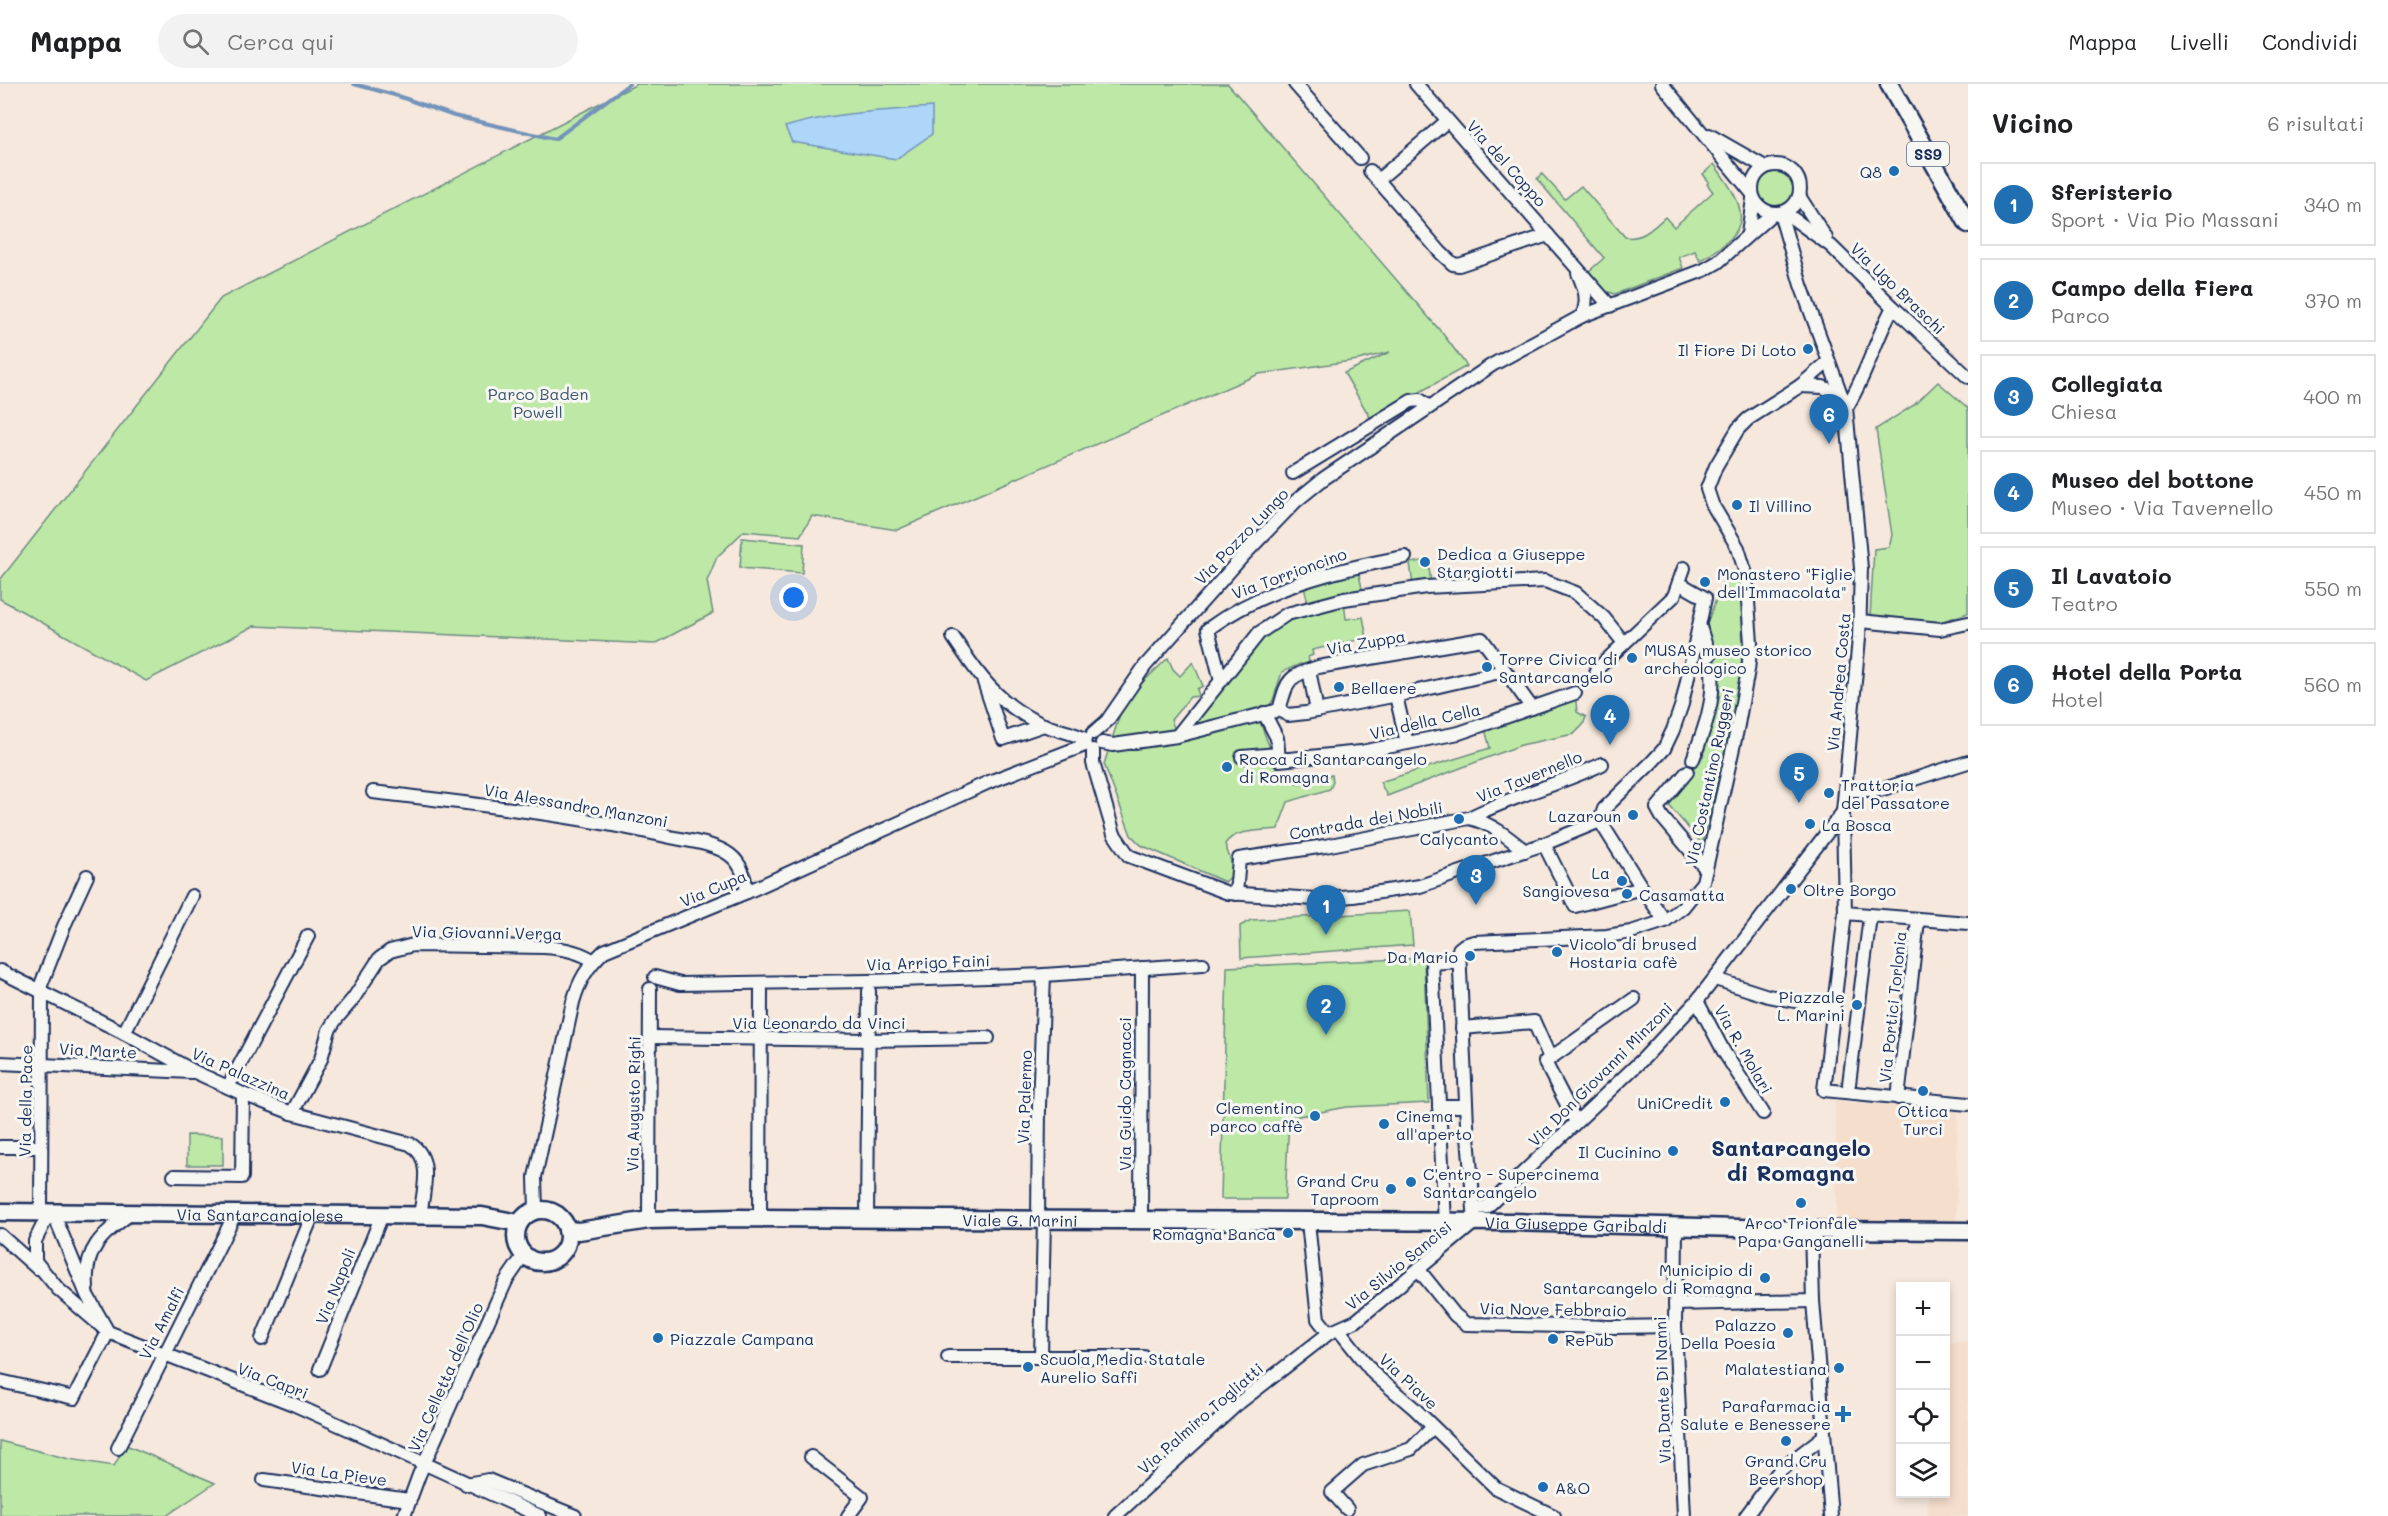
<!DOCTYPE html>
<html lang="it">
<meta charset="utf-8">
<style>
:root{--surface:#fff;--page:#f2f2f2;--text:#202124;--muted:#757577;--line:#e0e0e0;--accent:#1f6fb2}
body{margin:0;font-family:Mali,sans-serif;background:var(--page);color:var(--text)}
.controls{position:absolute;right:18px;bottom:18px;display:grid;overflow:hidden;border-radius:0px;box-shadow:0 3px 9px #0003}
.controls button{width:54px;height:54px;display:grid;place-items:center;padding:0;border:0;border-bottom:2px solid var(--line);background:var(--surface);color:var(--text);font:30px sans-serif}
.you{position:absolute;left:794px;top:514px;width:21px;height:21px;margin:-15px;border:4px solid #fff;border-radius:50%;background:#1a73e8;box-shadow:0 0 0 9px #1a73e833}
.badge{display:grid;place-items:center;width:39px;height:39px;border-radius:50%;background:var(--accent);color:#fff;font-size:20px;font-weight:700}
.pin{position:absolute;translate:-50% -50px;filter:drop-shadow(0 2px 3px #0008)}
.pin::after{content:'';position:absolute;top:32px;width:21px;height:18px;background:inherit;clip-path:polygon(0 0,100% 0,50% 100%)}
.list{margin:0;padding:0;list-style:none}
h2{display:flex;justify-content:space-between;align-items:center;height:78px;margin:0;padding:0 24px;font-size:26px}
h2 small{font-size:20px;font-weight:400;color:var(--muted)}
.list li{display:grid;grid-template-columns:39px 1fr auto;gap:18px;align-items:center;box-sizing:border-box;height:84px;margin:0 12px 12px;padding:0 12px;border:2px solid var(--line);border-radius:0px}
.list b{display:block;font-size:22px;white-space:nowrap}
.list p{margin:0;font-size:20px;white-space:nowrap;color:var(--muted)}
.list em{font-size:20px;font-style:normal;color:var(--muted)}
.icon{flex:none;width:33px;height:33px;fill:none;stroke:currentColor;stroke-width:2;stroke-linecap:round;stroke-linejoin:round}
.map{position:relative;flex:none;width:1968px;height:1432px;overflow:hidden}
header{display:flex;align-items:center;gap:36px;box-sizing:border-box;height:84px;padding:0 30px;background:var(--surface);border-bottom:2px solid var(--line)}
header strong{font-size:28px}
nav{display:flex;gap:33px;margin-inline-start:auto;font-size:21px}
.search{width:420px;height:54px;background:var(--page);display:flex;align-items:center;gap:15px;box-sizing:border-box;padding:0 21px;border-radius:33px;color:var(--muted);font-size:22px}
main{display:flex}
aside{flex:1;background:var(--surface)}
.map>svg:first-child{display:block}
.built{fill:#f6decc}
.green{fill:#bde8a5;stroke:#6c8c82;stroke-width:1.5}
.water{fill:#add6f8;stroke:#7393ba;stroke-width:1.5}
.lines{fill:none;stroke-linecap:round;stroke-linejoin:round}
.stream{stroke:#7393ba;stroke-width:4}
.minor-casing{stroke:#1b2f5e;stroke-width:16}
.major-casing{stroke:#1b2f5e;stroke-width:21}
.minor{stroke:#f6f6f2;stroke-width:12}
.major{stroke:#f6f6f2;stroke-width:16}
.poi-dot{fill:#1f6fb2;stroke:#f6f6f2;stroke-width:2}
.labels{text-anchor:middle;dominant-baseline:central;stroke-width:6;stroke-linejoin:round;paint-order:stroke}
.shield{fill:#f6f6f2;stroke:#5d6b8a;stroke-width:1.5}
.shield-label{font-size:15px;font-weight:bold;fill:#1b2f5e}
.street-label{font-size:16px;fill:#1b2f5e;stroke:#f6f6f2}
.poi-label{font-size:16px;fill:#1b2f5e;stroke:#f6f6f2;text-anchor:start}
.park-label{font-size:16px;fill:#3b546c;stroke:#f6f6f2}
.district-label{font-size:22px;font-weight:bold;fill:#1b2f5e;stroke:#f6f6f2}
</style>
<header>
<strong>Mappa</strong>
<div class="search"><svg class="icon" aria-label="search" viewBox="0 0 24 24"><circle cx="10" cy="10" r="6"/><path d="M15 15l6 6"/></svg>Cerca qui</div>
<nav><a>Mappa</a><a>Livelli</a><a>Condividi</a></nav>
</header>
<main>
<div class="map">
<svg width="1968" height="1432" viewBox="0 0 1968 1432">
<rect width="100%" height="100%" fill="#f6e8dc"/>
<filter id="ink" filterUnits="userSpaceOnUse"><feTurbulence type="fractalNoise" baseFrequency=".0167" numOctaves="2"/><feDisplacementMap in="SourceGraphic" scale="12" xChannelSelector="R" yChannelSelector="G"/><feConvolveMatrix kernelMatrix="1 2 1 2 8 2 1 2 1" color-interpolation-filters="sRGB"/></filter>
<g filter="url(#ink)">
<g class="built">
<polygon points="1835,1017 1958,1027 1956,1139 1837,1137"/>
<polygon points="1968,1257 1968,1432 1928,1432 1928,1410 1946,1410 1946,1282 1948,1281 1948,1259"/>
</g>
<g class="green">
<polygon points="637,0 1228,0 1443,250 1467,282 1371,335 1344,289 1390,268 1358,276 1259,290 897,446 812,432 800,452 744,447 717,473 707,497 713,529 655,560 254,542 146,597 0,515 0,496 221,214"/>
<path d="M1714 80C1748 126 1755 145 1700 177L1695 167 1679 173 1683 184 1615 210 1605 207 1588 188 1604 174 1537 95 1542 90 1565 115 1581 102 1625 153C1642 156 1653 144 1665 133L1674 143 1713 108 1707 100 1709 98 1703 90Z"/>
<circle cx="1776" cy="105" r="17"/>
<polygon points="1938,298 1968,324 1968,529 1940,538 1870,533 1874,465 1889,463 1892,451 1876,345 1914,321"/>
<polygon points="742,454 804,460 802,489 740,484"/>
<polygon points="1428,476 1431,499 1413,502 1410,479"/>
<polygon points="1741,485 1743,568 1735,632 1702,760 1667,719 1703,672 1719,609 1707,539 1723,497"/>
<polygon points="1358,486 1363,509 1308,519 1304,503"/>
<path d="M1344 517 1346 535 1363 533 1367 554 1312 566 1313 571 1308 573 1310 581 1300 580 1282 588 1273 616 1260 638 1276 680 1275 691 1294 692 1296 699H1305V696L1332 691 1333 698 1330 705 1288 718 1278 745C1261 747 1235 745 1225 760L1235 789 1225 798 1141 761 1131 751 1104 680 1125 615 1168 574 1173 585 1180 592 1193 578 1203 602 1197 605 1199 612 1190 613 1171 636 1177 651 1259 549 1287 530Z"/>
<polygon points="1575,609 1577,628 1586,633 1583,641 1574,650 1521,661 1387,712 1380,698 1490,664 1484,641"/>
<polygon points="1410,827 1413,861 1241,874 1240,842 1251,836"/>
<polygon points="1424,874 1429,1019 1347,1023 1289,1034 1285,1115 1221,1115 1227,883"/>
<polygon points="187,1051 223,1052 223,1081 187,1081"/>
<polygon points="0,1357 69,1375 114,1382 126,1361 215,1399 166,1432 0,1432"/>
</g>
<path class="water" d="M932 23V50L896 75 792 58 785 43C833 28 883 27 932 23Z"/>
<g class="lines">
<polyline class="stream" points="354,0 398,12 454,32 555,55 629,0"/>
<defs>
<g id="minor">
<polyline points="1295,0 1360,74"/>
<polyline points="1416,0 1610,222"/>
<polyline points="1662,0 1751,108"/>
<polyline points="1709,51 1765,83"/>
<circle cx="1776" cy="105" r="24"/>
<polyline points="1370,87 1441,169 1453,180 1459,181 1548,151"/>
<polyline points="1378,96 1447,37"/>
<polyline points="1799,112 1826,154"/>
<polyline points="1784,128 1831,162 1893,223 1968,293"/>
<polyline points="1780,129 1801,201 1846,324 1861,484 1859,554 1843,728 1845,829 1824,1006 1968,1020"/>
<polyline points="1748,150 1753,115"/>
<path d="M1578 189C1585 205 1589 216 1582 232"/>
<polyline points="1800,302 1823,303 1842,312"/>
<path d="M1846 324C1866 293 1875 256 1893 223"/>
<polyline points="1293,389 1411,317 1420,316 1429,323"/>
<polyline points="1860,537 1940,545 1968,539"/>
<polyline points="1700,543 1709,572"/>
<path d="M953 553C977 589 996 618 1037 638 1052 646 1070 647 1085 655"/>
<polyline points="1309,586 1317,627"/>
<polyline points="1596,586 1674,512 1684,484"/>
<path d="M1221 597 1208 545C1264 504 1337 485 1405 473"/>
<polyline points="984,598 1003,655 1044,641"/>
<polyline points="1396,612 1407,659"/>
<path d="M1279 626C1288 595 1287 593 1318 583L1482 555 1532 624"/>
<polyline points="1264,629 1277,654 1279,676 1361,668 1459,649 1575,609"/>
<polyline points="1093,649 1107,637 1145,582 1243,472 1296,417 1323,395 1492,281 1582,232 1704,186 1718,178 1773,129"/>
<polyline points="1177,652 1259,549 1287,530 1344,515 1426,503 1545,497 1576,509 1604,534 1624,559"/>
<polyline points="1102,659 1113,661 1177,652 1279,626 1288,631 1306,629 1413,608 1504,587"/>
<polyline points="1093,666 1093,679 1114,750 1129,772 1228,809 1314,815 1353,812 1420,802 1544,760 1600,737"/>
<polyline points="1242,673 1278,670"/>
<path d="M1693 675C1704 646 1715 618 1712 587"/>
<polyline points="1687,688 1657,724 1662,733 1706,785"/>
<polyline points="1845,706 1880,706 1968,678"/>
<path d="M373 708C472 720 572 730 670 753 689 757 714 759 730 771 742 780 745 794 747 808"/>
<path d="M1469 734C1511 712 1559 701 1602 680"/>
<polyline points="1600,737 1604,725 1652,678 1664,665 1673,646 1682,620 1705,514 1679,499"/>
<polyline points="1600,737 1642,804 1665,837"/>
<polyline points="1544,760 1575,822 1642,804"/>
<path d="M1236 810 1239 775 1325 762 1469 734C1491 739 1508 753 1525 767"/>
<polyline points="1845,829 1968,839"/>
<path d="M0 887 124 949 195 988 243 1010 292 1029 410 1060C434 1074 423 1108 420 1132"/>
<polyline points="655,893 680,900 869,897 1044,891 1203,880"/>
<polyline points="1715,895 1768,912 1833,924"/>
<polyline points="39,906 64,842 87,792"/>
<polyline points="1697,917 1724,968 1763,1029"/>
<polyline points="1462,944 1534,938 1550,974"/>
<polyline points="124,949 192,812"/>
<polyline points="651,953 868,956 988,954"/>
<polyline points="0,979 191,988"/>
<polyline points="1849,1000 1870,832"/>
<polyline points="228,1003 308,852"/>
<polyline points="1898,1014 1918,836"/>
<polyline points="1439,1022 1466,1022"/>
<path d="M292 1029 321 975 329 946 336 935 353 915 379 875 390 867 413 861 544 863C562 864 579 867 594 877"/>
<polyline points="1576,1038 1545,978 1634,915"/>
<polyline points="0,1063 40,1063"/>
<polyline points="174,1092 242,1093 243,1010"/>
<polyline points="1475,1124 1487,1123 1644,974 1697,917 1843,728"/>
<path d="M536 1126 535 1093 573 918C579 897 587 883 604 867L747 808 989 698 1085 661"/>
<polyline points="41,1128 42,907"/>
<polyline points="760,1135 761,906"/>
<polyline points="867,1135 869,907"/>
<polyline points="649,1136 650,905"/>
<polyline points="1038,1136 1039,1022 1044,891"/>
<polyline points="1141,1137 1142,884"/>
<polyline points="1308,1138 1318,1235 1329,1249"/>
<polyline points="1445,1139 1432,879 1458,877"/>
<polyline points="1676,1142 1675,1242 1684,1432"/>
<polyline points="1811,1146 1813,1217 1831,1432"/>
<polyline points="0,1151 37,1184"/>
<polyline points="1419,1186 1455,1231 1466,1240 1615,1243 1675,1242"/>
<path d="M87 1203C84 1164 102 1151 131 1129"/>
<polyline points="1675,1220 1813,1217"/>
<polyline points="1339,1246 1374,1290 1415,1325 1496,1404 1554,1432"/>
<polyline points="108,1248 87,1211 53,1128 44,1139 35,1157 35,1177 58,1205 108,1248 293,1320 540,1432"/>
<polyline points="262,1255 313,1130"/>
<polyline points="1041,1272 1044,1136"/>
<polyline points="948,1273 1144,1273"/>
<polyline points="320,1285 382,1131"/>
<polyline points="0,1297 74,1314 108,1248"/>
<polyline points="118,1364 235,1130"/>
<polyline points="811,1373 862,1413 848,1432"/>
<polyline points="264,1396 409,1416"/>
<polyline points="466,1400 488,1396 575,1432"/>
<polyline points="1347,1425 1332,1408 1363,1381 1411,1365 1433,1343"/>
<polyline points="404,1432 419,1391 506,1197 524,1171"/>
<polyline points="1115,1432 1235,1322 1329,1249 1356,1237 1475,1138 1467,1040 1459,865 1464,861 1474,858 1607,852 1631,848 1665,837 1683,823 1703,798 1737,646 1748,586 1751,559 1746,490 1738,464 1712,420 1707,405 1716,382 1738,345 1748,335 1800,302 1828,278"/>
<polyline points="1746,1432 1779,1387 1824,1352"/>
</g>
<g id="major">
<polyline points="1889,0 1968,140"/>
<circle cx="542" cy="1152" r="26"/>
<path id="s1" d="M0 1128 482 1132 519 1139"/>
<path id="s2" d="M567 1146 579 1147 649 1136 738 1134 1511 1138 1811 1146 1968 1147"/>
</g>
</defs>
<use href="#minor" class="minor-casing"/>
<use href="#major" class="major-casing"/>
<use href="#minor" class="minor"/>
<use href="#major" class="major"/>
</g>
</g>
<g class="poi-dot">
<circle cx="1894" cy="87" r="6"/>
<circle cx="1808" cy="265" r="6"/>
<circle cx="1737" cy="421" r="6"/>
<circle cx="1425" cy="478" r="6"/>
<circle cx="1705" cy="498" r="6"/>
<circle cx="1632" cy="574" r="6"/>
<circle cx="1487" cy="583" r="6"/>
<circle cx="1339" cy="603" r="6"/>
<circle cx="1227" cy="683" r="6"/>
<circle cx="1829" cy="709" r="6"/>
<circle cx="1633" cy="731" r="6"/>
<circle cx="1459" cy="735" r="6"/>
<circle cx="1810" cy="740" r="6"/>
<circle cx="1622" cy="797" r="6"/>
<circle cx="1791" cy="805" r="6"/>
<circle cx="1627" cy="810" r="6"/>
<circle cx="1557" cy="868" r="6"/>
<circle cx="1470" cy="872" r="6"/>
<circle cx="1857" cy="921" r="6"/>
<circle cx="1923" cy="1007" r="6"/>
<circle cx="1725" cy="1018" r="6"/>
<circle cx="1315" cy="1032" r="6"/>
<circle cx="1384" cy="1040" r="6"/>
<circle cx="1673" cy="1067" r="6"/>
<circle cx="1411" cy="1098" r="6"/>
<circle cx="1391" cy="1105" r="6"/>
<circle cx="1801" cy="1119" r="6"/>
<circle cx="1288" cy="1149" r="6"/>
<circle cx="1765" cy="1194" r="6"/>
<circle cx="1788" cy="1249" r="6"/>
<circle cx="658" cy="1254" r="6"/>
<circle cx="1553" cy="1255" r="6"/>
<circle cx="1028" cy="1283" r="6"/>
<circle cx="1839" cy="1284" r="6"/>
<path d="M1840 1321h6v6h6v6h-6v6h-6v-6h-6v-6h6z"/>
<circle cx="1786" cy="1357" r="6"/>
<circle cx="1543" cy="1403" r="6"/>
</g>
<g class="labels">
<rect class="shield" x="1907" y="58" width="42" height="24" rx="4.5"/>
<g class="shield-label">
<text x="1928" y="70">SS9</text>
</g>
<g class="street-label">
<text transform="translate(1507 79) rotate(48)">Via del Coppo</text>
<text transform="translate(1898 204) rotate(44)">Via Ugo Braschi</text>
<text transform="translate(1241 452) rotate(-46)">Via Pozzo Lungo</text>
<text transform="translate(1289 489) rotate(-20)">Via Torrioncino</text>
<text transform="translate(1366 558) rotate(-10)">Via Zuppa</text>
<text transform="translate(1838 598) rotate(-85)">Via Andrea Costa</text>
<text transform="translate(1425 637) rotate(-13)">Via della Cella</text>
<text transform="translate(1529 692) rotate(-22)">Via Tavernello</text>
<text transform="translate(1709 693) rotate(-78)">Via Costantino Ruggeri</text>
<text transform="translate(576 721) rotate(10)">Via Alessandro Manzoni</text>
<text transform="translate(1366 736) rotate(-10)">Contrada dei Nobili</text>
<text transform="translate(713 804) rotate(-23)">Via Cupa</text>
<text transform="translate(487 848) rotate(1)">Via Giovanni Verga</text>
<text transform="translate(928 878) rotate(-2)">Via Arrigo Faini</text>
<text transform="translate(1892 923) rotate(-84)">Via Portici Torlonia</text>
<text x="819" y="938">Via Leonardo da Vinci</text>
<text transform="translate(1744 965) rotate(60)">Via R. Molari</text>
<text transform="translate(98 966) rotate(3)">Via Marte</text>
<text transform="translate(241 989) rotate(24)">Via Palazzina</text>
<text transform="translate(1600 990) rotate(-45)">Via Don Giovanni Minzoni</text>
<text transform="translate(1124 1010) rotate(-90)">Via Guido Cagnacci</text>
<text transform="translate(1024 1013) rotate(-88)">Via Palermo</text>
<text transform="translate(25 1017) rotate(-89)">Via della Pace</text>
<text transform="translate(633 1020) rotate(-89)">Via Augusto Righi</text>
<text stroke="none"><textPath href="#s1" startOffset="260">Via Santarcangiolese</textPath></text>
<text stroke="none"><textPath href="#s2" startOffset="454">Viale G. Marini</textPath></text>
<text stroke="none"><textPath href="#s2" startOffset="1010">Via Giuseppe Garibaldi</textPath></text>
<text transform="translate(1398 1181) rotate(-39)">Via Silvio Sancisi</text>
<text transform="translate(335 1202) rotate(-68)">Via Napoli</text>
<text transform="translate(1553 1225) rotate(1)">Via Nove Febbraio</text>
<text transform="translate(161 1239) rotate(-63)">Via Amalfi</text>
<text transform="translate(445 1293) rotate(-66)">Via Celletta dell'Olio</text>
<text transform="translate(273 1296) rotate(21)">Via Capri</text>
<text transform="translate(1409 1297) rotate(43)">Via Piave</text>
<text transform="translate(1662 1306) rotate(-92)">Via Dante Di Nanni</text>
<text transform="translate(1200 1334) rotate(-41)">Via Palmiro Togliatti</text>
<text transform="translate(339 1389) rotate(8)">Via La Pieve</text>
</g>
<g class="poi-label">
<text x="1882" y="87" text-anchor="end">Q8</text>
<text x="1796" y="265" text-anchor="end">Il Fiore Di Loto</text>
<text x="1749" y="421">Il Villino</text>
<text x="1437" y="469">Dedica a Giuseppe<tspan x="1437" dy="18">Stargiotti</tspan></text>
<text x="1717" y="489">Monastero "Figlie<tspan x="1717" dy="18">dell'Immacolata"</tspan></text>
<text x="1644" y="565">MUSAS museo storico<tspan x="1644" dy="18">archeologico</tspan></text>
<text x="1499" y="574">Torre Civica di<tspan x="1499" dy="18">Santarcangelo</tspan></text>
<text x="1351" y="603">Bellaere</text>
<text x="1239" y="674">Rocca di Santarcangelo<tspan x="1239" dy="18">di Romagna</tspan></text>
<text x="1841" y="700">Trattoria<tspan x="1841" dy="18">del Passatore</tspan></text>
<text x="1621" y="731" text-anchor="end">Lazaroun</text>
<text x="1822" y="740">La Bosca</text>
<text x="1459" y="754" text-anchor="middle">Calycanto</text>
<text x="1610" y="788" text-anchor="end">La<tspan x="1610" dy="18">Sangiovesa</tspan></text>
<text x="1803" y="805">Oltre Borgo</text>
<text x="1639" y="810">Casamatta</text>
<text x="1569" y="859">Vicolo di brused<tspan x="1569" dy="18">Hostaria cafè</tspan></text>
<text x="1458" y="872" text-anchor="end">Da Mario</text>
<text x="1845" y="912" text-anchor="end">Piazzale<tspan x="1845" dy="18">L. Marini</tspan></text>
<text x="1713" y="1018" text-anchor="end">UniCredit</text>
<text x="1303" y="1023" text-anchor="end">Clementino<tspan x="1303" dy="18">parco caffè</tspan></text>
<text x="1923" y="1026" text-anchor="middle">Ottica<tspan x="1923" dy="18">Turci</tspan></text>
<text x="1396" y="1031">Cinema<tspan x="1396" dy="18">all'aperto</tspan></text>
<text x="1661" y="1067" text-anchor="end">Il Cucinino</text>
<text x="1423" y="1089">C'entro - Supercinema<tspan x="1423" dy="18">Santarcangelo</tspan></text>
<text x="1379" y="1096" text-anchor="end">Grand Cru<tspan x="1379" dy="18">Taproom</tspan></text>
<text x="1801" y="1138" text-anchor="middle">Arco Trionfale<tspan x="1801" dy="18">Papa Ganganelli</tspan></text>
<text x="1276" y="1149" text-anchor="end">Romagna Banca</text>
<text x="1753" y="1185" text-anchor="end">Municipio di<tspan x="1753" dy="18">Santarcangelo di Romagna</tspan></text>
<text x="1776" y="1240" text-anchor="end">Palazzo<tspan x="1776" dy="18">Della Poesia</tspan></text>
<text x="670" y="1254">Piazzale Campana</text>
<text x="1565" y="1255">RePub</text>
<text x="1040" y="1274">Scuola Media Statale<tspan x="1040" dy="18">Aurelio Saffi</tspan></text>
<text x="1827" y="1284" text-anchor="end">Malatestiana</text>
<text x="1831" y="1321" text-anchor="end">Parafarmacia<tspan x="1831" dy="18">Salute e Benessere</tspan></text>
<text x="1786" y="1376" text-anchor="middle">Grand Cru<tspan x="1786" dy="18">Beershop</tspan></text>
<text x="1555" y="1403">A&amp;O</text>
</g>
<g class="park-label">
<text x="538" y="309">Parco Baden<tspan x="538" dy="18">Powell</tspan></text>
</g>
<g class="district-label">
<text x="1791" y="1063">Santarcangelo<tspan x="1791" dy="25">di Romagna</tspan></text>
</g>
</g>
</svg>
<div class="controls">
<button>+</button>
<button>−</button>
<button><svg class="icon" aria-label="locate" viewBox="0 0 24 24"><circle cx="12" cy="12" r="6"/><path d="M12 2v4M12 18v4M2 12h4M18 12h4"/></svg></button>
<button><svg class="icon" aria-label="layers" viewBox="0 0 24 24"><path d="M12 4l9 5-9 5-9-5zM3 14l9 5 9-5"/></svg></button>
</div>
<div class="you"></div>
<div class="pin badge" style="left:1326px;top:851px">1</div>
<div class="pin badge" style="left:1326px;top:951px">2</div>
<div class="pin badge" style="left:1476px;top:821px">3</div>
<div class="pin badge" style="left:1610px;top:661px">4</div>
<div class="pin badge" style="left:1799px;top:719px">5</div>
<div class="pin badge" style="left:1829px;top:360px">6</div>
</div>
<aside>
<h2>Vicino<small>6 risultati</small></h2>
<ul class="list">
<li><span class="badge">1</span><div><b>Sferisterio</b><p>Sport · Via Pio Massani</p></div><em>340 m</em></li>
<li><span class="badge">2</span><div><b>Campo della Fiera</b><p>Parco</p></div><em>370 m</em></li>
<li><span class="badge">3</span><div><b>Collegiata</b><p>Chiesa</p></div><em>400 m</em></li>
<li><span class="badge">4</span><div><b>Museo del bottone</b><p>Museo · Via Tavernello</p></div><em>450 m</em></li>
<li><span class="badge">5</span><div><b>Il Lavatoio</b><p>Teatro</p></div><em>550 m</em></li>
<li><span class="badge">6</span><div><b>Hotel della Porta</b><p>Hotel</p></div><em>560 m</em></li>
</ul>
</aside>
</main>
